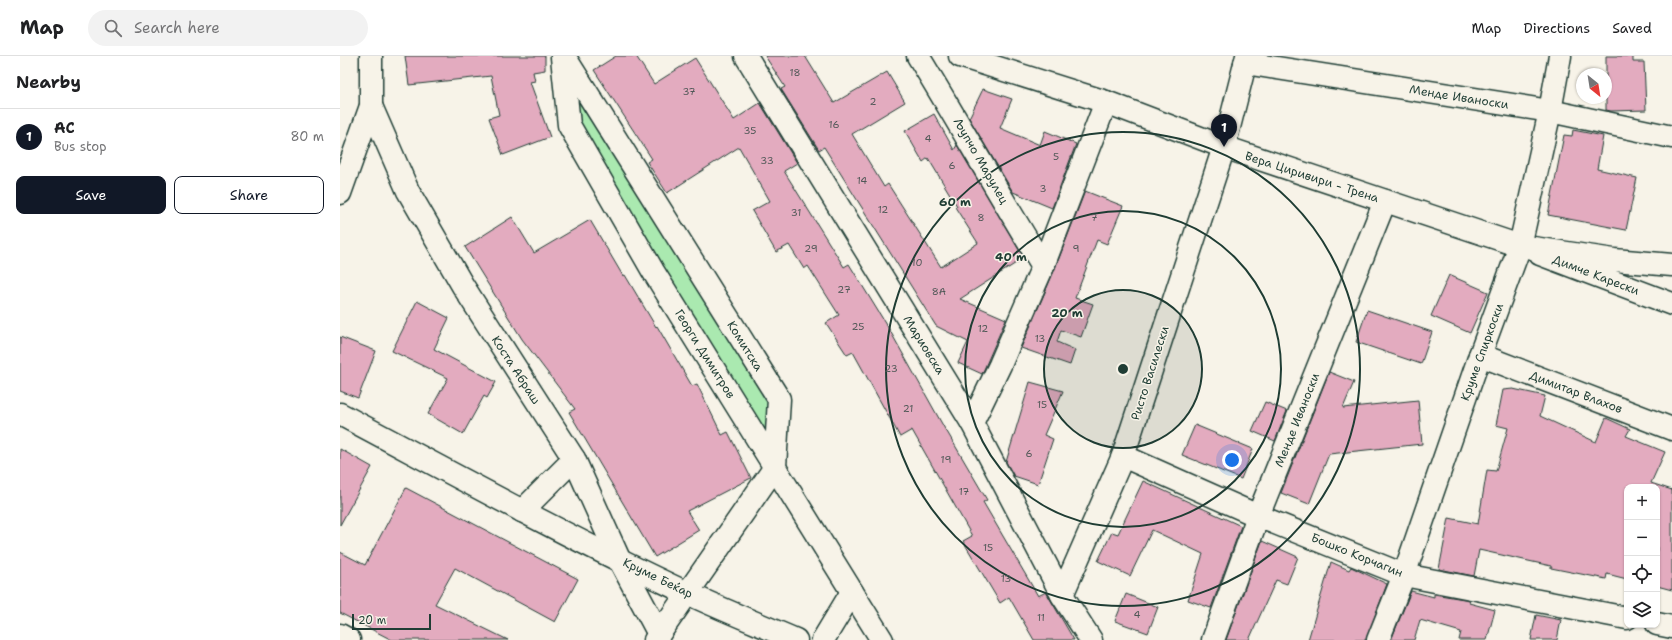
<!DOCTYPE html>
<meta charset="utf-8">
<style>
:root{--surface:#fff;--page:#f2f2f2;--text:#202124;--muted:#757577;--line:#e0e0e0;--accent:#111827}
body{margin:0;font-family:"Shantell Sans",sans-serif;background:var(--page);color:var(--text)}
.controls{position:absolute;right:12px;bottom:12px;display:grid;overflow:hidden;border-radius:8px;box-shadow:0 1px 3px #0004}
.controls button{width:36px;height:36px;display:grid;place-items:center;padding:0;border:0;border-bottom:1px solid var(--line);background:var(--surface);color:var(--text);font:20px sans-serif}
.compass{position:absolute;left:1236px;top:12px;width:36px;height:36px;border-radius:50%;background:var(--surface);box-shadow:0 1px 3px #0004;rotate:150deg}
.scale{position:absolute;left:12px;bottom:10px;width:79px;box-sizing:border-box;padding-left:4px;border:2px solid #1f3d34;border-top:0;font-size:11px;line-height:14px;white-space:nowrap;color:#1f3d34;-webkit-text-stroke:3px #f7f3e8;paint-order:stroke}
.you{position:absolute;left:892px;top:404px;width:14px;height:14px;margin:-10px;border:3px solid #fff;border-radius:50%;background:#1a73e8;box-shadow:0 0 0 6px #1a73e833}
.badge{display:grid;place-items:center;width:26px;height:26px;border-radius:50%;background:var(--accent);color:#fff;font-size:13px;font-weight:700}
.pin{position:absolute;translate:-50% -33px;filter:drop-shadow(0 1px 2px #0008)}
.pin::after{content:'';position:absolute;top:21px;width:14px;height:12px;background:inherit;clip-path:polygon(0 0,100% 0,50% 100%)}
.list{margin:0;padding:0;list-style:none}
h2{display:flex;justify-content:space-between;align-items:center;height:52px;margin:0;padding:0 16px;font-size:17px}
h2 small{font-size:13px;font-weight:400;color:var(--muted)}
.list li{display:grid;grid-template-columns:26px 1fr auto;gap:12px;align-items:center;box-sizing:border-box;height:56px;padding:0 16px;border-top:1px solid var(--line)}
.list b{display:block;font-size:15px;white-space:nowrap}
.list p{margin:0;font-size:13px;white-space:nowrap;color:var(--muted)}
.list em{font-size:13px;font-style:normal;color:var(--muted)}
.actions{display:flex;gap:8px;padding:12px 16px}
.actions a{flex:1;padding:9px 0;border:1px solid var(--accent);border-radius:8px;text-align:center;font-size:14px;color:var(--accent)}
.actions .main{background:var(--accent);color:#fff}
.icon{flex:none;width:22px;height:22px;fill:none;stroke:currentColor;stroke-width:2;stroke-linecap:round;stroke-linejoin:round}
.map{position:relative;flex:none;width:1332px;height:584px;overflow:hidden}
header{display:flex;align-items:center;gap:24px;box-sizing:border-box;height:56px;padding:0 20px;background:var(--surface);border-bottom:1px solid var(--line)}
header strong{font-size:19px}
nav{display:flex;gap:22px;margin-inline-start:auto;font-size:14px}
.search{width:280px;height:36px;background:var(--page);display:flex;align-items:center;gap:10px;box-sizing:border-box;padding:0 14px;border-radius:22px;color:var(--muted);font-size:15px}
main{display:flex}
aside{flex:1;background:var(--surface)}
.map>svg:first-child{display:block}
.green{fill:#aae9b0;stroke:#649372}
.building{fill:#e3abbf;stroke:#1f3d34}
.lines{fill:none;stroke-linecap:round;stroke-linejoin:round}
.minor-casing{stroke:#1f3d34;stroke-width:25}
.tertiary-casing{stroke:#1f3d34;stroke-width:25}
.minor{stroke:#f7f3e8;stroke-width:22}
.tertiary{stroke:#f7f3e8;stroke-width:22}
.ring{fill:none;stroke:#1f3d34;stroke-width:2}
.labels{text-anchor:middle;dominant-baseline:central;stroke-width:3;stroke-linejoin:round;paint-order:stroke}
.number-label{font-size:10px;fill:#505857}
.street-label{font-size:12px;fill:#1f3d34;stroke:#f7f3e8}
.centre{fill:#1f3d34;stroke:#f7f3e8;stroke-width:2}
.ring-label{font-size:12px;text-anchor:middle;font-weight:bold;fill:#1f3d34;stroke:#f7f3e8;stroke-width:3;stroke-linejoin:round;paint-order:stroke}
</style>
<header>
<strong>Map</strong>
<div class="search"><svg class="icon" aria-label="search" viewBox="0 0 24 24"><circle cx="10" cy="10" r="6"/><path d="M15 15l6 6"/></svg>Search here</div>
<nav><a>Map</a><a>Directions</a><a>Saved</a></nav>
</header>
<main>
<aside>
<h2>Nearby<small></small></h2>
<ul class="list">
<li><span class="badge">1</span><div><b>АС</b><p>Bus stop</p></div><em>80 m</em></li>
</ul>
<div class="actions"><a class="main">Save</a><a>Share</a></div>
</aside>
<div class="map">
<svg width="1332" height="584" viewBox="0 0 1332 584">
<rect width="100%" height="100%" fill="#f7f3e8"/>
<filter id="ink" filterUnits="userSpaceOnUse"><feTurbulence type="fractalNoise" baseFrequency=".025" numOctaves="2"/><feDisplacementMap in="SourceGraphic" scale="8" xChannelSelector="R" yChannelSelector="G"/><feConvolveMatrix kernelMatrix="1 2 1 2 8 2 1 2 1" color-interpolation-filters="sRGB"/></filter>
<g filter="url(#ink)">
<polygon class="green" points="224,0 439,343 435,411 229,69"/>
<g class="building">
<polygon points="65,0 205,0 205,14 193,16 195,25 190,26 210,81 163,99 149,62 159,59 151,20 69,29"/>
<polygon points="276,0 296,0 314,28 355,2 394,64 420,47 457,107 444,115 504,211 509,208 549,273 606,375 606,374 647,444 643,446 698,540 706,536 734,584 694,584 669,541 660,547 623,485 632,480 572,374 560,381 513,296 507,299 486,267 499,259 468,210 464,213 449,189 436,196 412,155 430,145 399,91 327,137 307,106 312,103 254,14"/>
<polygon points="425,0 465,0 494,47 547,16 565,46 512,78 544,131 548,128 601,211 638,187 615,151 617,150 588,102 583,106 565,75 594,58 614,94 617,89 684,202 620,243 666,263 642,318 618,307 628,286 596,270 484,91 479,94 441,33 445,31"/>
<polygon points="1266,0 1293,0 1293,6 1304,6 1306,54 1271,55 1266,54"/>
<polygon points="643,33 672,43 660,72 700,89 705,75 736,88 712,152 673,136 629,62"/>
<polygon points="1233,74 1263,80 1257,113 1297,122 1286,174 1208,159 1224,79 1232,80"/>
<polygon points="745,135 783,150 767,188 757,184 735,242 753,248 741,281 721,274 717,286 735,294 730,309 681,292 714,215"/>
<polygon points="172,161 194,197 250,164 283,220 285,219 316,271 317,270 352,330 357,328 382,379 388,376 411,422 347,455 359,474 315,501 229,356 235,353 182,283 125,191"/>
<polygon points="1109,219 1148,236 1130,277 1091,260"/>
<polygon points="77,245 109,262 94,293 156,326 147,342 144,340 123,378 88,358 108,322 52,295"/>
<polygon points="1027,254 1092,276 1081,308 1016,286"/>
<polygon points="0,281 36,295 18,342 0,335"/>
<polygon points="989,316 1014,326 1003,352 1078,344 1082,388 989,398 969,448 941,437"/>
<polygon points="690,326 723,335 704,379 713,383 698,428 674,420 666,406"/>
<polygon points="1173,333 1205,340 1200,360 1256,386 1266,362 1290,373 1286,380 1325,396 1311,427 1332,434 1332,534 1317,530 1317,431 1287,431 1287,523 1267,518 1266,523 1211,512 1211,510 1139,494 1134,520 1099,513 1109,462 1138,468 1147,414 1156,415 1168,372 1156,369 1163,334"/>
<polygon points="925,346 947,355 935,385 912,375"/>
<polygon points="855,369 913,393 901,423 842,399"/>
<polygon points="0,393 32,411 0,469"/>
<polygon points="803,425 901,470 871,552 848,544 863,498 812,474 790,520 758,505 772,476 778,478"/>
<polygon points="66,432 238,523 215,566 115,512 95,548 168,584 52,584 0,557 0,496 25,509"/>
<polygon points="922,485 958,501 947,528 936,524 909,584 886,584"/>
<polygon points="991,506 1009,514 1011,511 1047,528 1026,584 968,584"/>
<polygon points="1071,535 1094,541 1094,538 1130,544 1129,547 1155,554 1147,584 1119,584 1121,576 1080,564 1074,584 1051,584"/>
<polygon points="786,538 818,551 808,577 775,565"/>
<polygon points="1196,559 1221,564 1217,584 1191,584"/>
</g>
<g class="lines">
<defs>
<g id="minor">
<polyline points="224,0 439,343 435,411 315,584"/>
<polyline points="406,0 632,367 722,539 751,584"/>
<path d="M578 0C621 70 660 141 703 210"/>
<polyline points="222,1 229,69 313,215 542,584"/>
<polyline points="905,7 1210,55 1332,81"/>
<polyline points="31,50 68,135 123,230 234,403 279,503 319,578"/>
<polyline points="0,137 31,50 31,0"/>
<polyline points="1200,198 1332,248"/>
<polyline points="1140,299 1332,373"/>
<path d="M0 358C115 419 229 482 347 537 383 554 419 568 456 584"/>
<polyline points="632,367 660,309 703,210 766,46"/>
<polyline points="783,400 918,460 1064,519 1287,562"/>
<polyline points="182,455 234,403"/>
<polyline points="722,539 783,400 884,91 907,0"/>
<polyline points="1317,568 1332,571"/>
<polyline points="0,579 9,584"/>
<polyline points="483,584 512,536"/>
<polyline points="873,584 918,460 1045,145"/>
<polyline points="1038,584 1064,519 1140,299 1180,190 1210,55 1220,0"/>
</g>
<polyline id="tertiary" points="620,0 766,46 884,91 1180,190 1274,204 1332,209"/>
</defs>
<use href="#minor" class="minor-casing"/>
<use href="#tertiary" class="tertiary-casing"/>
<use href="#minor" class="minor"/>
<use href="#tertiary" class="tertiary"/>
</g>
</g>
<circle cx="783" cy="313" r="79" fill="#1f3d34" fill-opacity=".12"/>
<g class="ring">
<circle cx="783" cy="313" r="79"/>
<circle cx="783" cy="313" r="158"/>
<circle cx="783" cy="313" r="237"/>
</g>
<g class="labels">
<g class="number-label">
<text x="455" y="16">18</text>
<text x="349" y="35">37</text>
<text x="533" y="45">2</text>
<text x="494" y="68">16</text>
<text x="410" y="74">35</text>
<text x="588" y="82">4</text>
<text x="716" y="100">5</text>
<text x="427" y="104">33</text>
<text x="612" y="109">6</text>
<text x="522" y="124">14</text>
<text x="703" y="132">3</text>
<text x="543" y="153">12</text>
<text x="456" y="156">31</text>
<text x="641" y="161">8</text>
<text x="754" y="161">7</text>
<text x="471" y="192">29</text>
<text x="736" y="192">9</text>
<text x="577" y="206">10</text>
<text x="504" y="233">27</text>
<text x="599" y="235">8А</text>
<text x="518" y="270">25</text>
<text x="643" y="272">12</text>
<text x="700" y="282">13</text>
<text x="551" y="312">23</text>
<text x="702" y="348">15</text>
<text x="568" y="352">21</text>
<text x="689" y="397">6</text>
<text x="606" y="403">19</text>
<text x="624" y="435">17</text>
<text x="648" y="491">15</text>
<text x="666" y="522">13</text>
<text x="797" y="558">4</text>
<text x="701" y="561">11</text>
</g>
<g class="street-label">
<text transform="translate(1119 41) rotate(9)">Менде Иваноски</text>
<text transform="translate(641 105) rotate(60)">Љупчо Марулец</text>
<text transform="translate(972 121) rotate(18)">Вера Циривири - Трена</text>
<text transform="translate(1256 219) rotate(21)">Димче Карески</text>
<text transform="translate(584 289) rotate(58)">Мариовска</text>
<text transform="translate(405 290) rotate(58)">Комитска</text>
<text transform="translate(1142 296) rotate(-70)">Круме Спиркоски</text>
<text transform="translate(365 298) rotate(58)">Георги Димитров</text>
<text transform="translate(176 314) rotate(57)">Коста Абраш</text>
<text transform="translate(810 317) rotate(-72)">Ристо Василески</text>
<text transform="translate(1236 336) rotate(21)">Димитар Влахов</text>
<text transform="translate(957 364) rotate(-68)">Менде Иваноски</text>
<text transform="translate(1017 499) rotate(22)">Бошко Корчагин</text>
<text transform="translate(318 522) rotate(26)">Круме Беќар</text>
</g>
</g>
<circle cx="783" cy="313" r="6" class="centre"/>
<g class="ring-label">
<text x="615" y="150">60 m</text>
<text x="671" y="205">40 m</text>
<text x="727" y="261">20 m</text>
</g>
</svg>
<div class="controls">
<button>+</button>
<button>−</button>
<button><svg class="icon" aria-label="locate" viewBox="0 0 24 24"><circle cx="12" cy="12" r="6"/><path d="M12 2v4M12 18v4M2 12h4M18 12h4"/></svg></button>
<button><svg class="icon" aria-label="layers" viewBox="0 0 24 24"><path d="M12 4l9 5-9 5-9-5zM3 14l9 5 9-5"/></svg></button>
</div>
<svg class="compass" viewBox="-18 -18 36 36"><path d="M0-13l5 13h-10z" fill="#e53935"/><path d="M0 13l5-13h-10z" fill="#757577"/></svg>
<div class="scale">20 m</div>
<div class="you"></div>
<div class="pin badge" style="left:884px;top:91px">1</div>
</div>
</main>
